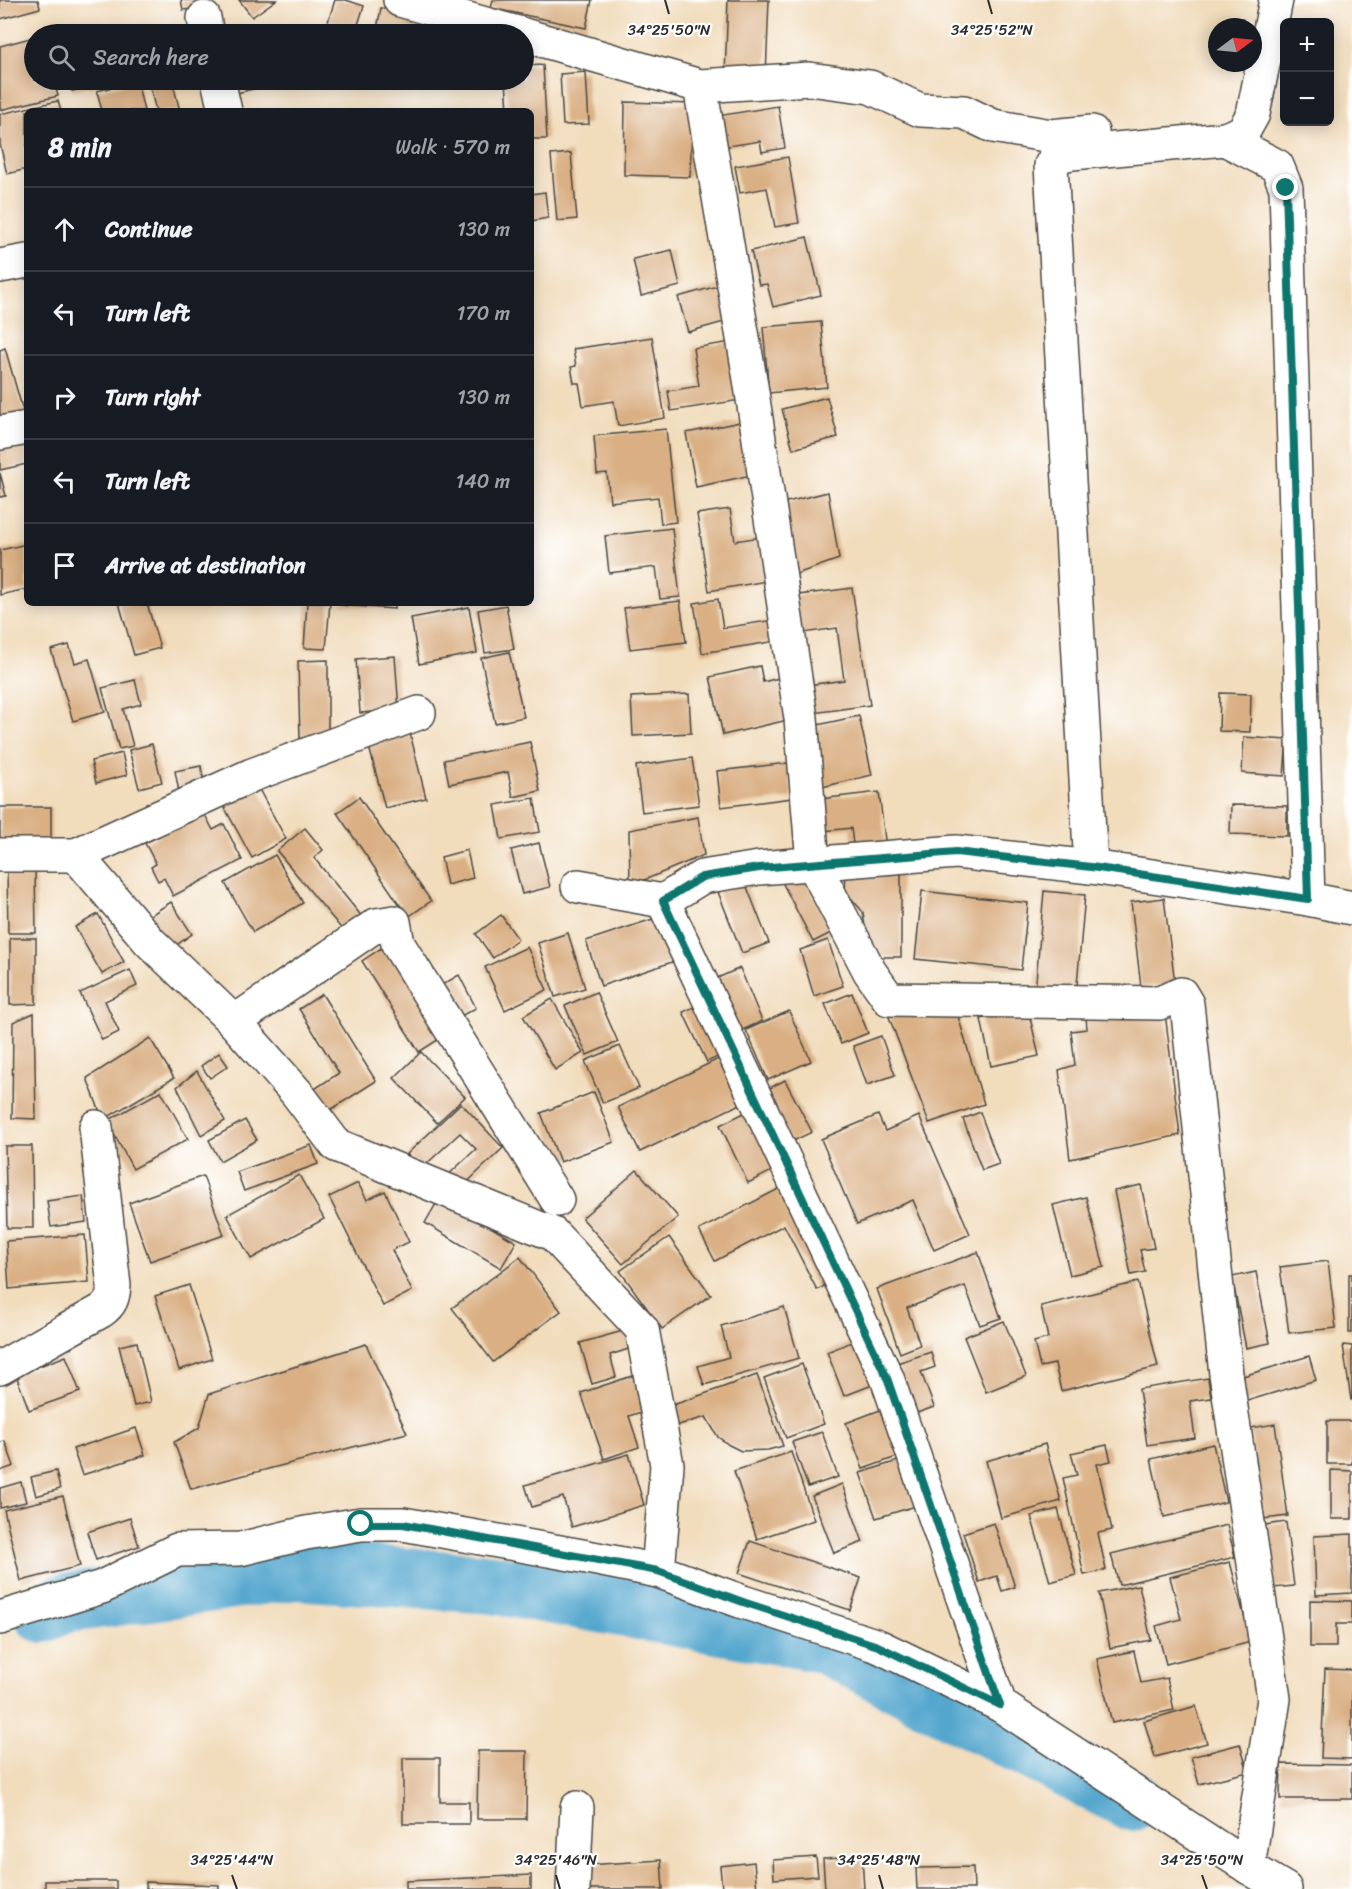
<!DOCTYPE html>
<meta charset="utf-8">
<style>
:root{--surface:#171b24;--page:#20242c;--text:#f1f3f6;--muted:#9ea1a6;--line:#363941}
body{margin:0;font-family:Sriracha,sans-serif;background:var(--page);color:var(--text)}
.controls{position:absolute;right:18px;top:18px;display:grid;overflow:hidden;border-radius:9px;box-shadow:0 3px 15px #0003}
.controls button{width:54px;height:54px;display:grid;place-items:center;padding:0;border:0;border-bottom:2px solid var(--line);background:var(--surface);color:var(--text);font:30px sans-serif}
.compass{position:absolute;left:1208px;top:18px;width:54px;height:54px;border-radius:50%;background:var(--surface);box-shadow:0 3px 15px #0003;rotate:74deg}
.stop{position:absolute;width:18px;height:18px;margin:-14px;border:4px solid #0f766e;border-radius:50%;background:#fff}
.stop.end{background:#0f766e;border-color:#fff;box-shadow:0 2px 6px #0008}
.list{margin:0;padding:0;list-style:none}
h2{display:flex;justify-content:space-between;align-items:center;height:78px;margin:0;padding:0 24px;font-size:26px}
h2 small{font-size:20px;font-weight:400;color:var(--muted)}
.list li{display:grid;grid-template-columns:39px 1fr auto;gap:18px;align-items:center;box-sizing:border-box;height:84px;padding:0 24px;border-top:2px solid var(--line)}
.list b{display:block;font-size:22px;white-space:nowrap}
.list em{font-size:20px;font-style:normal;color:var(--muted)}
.icon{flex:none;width:33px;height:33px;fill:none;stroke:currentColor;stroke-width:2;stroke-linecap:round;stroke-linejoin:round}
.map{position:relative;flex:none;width:1352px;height:1889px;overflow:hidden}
.search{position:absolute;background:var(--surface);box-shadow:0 3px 15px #0003;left:24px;top:24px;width:510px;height:66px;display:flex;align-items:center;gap:15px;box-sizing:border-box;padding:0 21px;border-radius:33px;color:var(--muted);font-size:22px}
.panel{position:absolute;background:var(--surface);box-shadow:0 3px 15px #0003;left:24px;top:108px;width:510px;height:498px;border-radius:9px}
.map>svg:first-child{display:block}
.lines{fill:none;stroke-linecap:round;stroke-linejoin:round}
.river{stroke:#52a6cd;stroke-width:60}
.building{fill:#d9af83}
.minor-casing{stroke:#494641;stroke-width:36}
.minor{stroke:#fff;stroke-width:33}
.route{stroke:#0f766e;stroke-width:8}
.ticks{fill:none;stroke:#2b2b2b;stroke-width:2}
.ticks-label{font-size:15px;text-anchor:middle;fill:#2b2b2b;stroke:#fff;stroke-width:4.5;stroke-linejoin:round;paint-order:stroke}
</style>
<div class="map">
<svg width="1352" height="1889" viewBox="0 0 1352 1889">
<rect width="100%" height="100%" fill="#fff"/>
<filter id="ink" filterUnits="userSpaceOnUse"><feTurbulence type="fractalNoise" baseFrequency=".0167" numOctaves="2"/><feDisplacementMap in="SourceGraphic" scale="12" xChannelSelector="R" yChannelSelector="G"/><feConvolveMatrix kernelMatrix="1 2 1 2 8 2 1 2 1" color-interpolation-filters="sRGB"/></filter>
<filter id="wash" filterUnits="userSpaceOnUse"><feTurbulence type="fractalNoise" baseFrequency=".008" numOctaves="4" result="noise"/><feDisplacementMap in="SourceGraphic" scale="24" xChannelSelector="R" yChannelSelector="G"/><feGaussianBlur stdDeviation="1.35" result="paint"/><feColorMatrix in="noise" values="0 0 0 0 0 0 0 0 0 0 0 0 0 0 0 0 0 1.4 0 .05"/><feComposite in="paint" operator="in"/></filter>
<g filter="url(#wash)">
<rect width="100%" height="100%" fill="#f1dcbc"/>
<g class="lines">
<polyline class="river" points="43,1613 62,1604 295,1570 493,1584 823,1643 1132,1801"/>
</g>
<g id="blocks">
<g class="building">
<polygon points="0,0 38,0 40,8 0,19"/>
<polygon points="181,0 201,0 202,8 183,10"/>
<polygon points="239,0 276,0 252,17"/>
<polygon points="335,0 346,0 364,6 355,34 324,34"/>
<polygon points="493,0 592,0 586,28 491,8"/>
<polygon points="728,0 769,0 766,76 725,74"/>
<polygon points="381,8 425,17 422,34 376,34"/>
<polygon points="34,37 34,80 54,80 58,96 0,110 0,46"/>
<polygon points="543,65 547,139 531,139 531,111 508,111 506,80 524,80 524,66"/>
<polygon points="586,72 589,124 563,125 560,74"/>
<polygon points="69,80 117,80 72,91"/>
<polygon points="148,80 172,80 180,111 156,111"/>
<polygon points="221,80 263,80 265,86 225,96"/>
<polygon points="137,81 144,111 102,111 97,91"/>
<polygon points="58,101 61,111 27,111 27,169 7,174 0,144 0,114"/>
<polygon points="625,102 693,104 690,177 624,175"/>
<polygon points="778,106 785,148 762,152 760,141 722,147 717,116"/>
<polygon points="571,153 577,219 557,221 551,155"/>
<polygon points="788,157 799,223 775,227 767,188 740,193 735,166"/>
<polygon points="545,192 548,218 531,221 531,194"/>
<polygon points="807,237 821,295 773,307 767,284 759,285 751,251"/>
<polygon points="672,250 680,286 641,296 633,259"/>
<polygon points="721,285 731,320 688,332 678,297"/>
<polygon points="821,322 827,387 769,393 763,327"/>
<polygon points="652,337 665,418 618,426 614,401 583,406 579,383 574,383 571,367 576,366 573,349"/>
<polygon points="731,342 741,400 671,411 668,391 699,386 693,348"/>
<polygon points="5,348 25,418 0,425 0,350"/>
<polygon points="827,397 838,437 793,449 782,409"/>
<polygon points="750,420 761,473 696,487 686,433"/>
<polygon points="666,429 676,522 661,524 658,497 610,502 607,473 597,474 594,436"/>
<polygon points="27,441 27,464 0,470 0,447"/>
<polygon points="0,473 6,496 0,497"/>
<polygon points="828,492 839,559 788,577 770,506"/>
<polygon points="730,509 735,541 767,536 773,580 709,591 697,514"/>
<polygon points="672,528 680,597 660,599 656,567 609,573 605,536"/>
<polygon points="27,544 27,589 0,595 0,550"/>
<polygon points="852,588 870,705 813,713 808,685 844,680 837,628 797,634 791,596"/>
<polygon points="718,599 723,628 774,620 777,641 702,653 694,603"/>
<polygon points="680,601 686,642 630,649 624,608"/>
<polygon points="119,603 147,603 160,648 134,655"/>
<polygon points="307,603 330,603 326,649 304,648"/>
<polygon points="341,603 394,603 394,609 341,605"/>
<polygon points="506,605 514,649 485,653 478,610"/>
<polygon points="469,607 477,653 419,664 411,618"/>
<polygon points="69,645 75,663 89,659 105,712 73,721 51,650"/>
<polygon points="509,652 524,717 495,723 481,658"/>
<polygon points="395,656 399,710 360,713 356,659"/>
<polygon points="328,660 328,731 300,739 298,661"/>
<polygon points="760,666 763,682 779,678 788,720 723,735 710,677"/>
<polygon points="135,680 141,704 123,709 133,746 119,749 102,688"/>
<polygon points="1220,693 1251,694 1250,732 1219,731"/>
<polygon points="689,694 691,733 633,736 631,697"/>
<polygon points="859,716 872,775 822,787 808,727"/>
<polygon points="409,729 426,798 385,808 367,739"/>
<polygon points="1244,737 1287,740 1284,776 1242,773"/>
<polygon points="530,742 540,791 513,797 508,772 449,784 444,760"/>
<polygon points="152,744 162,782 139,788 129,750"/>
<polygon points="122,753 127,775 96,783 91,761"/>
<polygon points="692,758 699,805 642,812 636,766"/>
<polygon points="788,763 792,798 721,807 717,771"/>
<polygon points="201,766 205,788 179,792 175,771"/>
<polygon points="255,782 286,839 252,858 221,801"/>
<polygon points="879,792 886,848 854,852 851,828 824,831 820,799"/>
<polygon points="359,797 431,901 408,917 337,813"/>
<polygon points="534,798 540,832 501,839 495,805"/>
<polygon points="1231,805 1287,806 1287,836 1230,834"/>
<rect x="0" y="807" width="51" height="32"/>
<polygon points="204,813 213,830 224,824 242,860 173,896 164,878 158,881 151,867 156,864 145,843"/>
<polygon points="698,817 704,855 630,886 629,830"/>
<polygon points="305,828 323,850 314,858 368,924 350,939 277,851"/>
<polygon points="539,843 550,887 522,894 511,850"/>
<polygon points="467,850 473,878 447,885 441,857"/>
<polygon points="275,855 303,903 253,932 225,883"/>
<polygon points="7,868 35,868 36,933 8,933"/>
<polygon points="800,869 833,932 813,942 781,880"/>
<polygon points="901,869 901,957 869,957 863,912 845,891 846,871"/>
<polygon points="745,882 769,943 742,953 718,892"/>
<polygon points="922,891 1028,903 1021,970 915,959"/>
<polygon points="1044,891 1085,895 1076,996 1035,992"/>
<polygon points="1164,898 1175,983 1141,987 1131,902"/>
<polygon points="171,902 192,934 168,951 146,918"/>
<polygon points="98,914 124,962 102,974 75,927"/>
<polygon points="501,915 518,939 493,958 476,934"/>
<polygon points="662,916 678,960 601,986 586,941"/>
<polygon points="568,933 585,988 555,997 538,943"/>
<polygon points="10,938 36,938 36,1004 10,1005"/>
<polygon points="828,940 843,986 814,996 800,950"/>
<polygon points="389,943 447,1034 419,1052 362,961"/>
<polygon points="527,947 547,990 505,1010 485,967"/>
<polygon points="740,968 762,1021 736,1033 713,980"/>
<polygon points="130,970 137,986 105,1001 119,1032 102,1040 80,993"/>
<polygon points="459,975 476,1008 457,1018 440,986"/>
<polygon points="596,992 618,1042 587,1055 565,1006"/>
<polygon points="852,993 868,1033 841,1044 825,1004"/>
<polygon points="322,994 376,1081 318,1118 304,1096 339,1073 299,1009"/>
<polygon points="552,999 583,1053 555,1070 523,1016"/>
<polygon points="707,1001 730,1051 707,1062 683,1012"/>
<polygon points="1085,1005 1165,1013 1180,1135 1070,1159 1059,1070 1075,1065 1071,1031 1087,1029"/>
<polygon points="955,1006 984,1104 929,1123 886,1009"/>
<polygon points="1028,1009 1039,1056 991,1066 981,1019"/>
<polygon points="789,1011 811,1061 768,1080 746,1030"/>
<polygon points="34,1013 36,1119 12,1118 13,1022"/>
<polygon points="881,1036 895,1075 867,1085 853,1046"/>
<polygon points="150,1038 174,1078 103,1120 87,1078"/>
<polygon points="620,1046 639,1088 603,1103 585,1061"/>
<polygon points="421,1052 465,1097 437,1123 394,1078"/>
<polygon points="219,1053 228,1066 210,1078 201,1066"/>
<polygon points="731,1053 753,1098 640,1152 618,1107"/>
<polygon points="197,1071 225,1121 201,1135 177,1087"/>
<polygon points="785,1080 812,1132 791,1142 764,1091"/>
<polygon points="161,1091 188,1139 133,1169 107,1121"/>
<polygon points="594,1092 614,1142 560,1162 541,1113"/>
<polygon points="461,1103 503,1148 458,1191 446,1177 476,1149 460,1133 421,1169 407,1154"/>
<polygon points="750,1110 778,1168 748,1183 720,1125"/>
<polygon points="980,1112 999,1164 982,1170 963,1119"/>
<polygon points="878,1115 885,1131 919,1116 970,1234 934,1250 913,1200 857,1224 821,1139"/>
<polygon points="245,1120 257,1140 220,1161 209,1140"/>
<polygon points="311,1145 318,1164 244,1191 237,1172"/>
<polygon points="5,1146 32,1146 33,1228 7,1228"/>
<polygon points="637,1170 678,1217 623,1264 582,1218"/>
<polygon points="299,1175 324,1219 251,1259 227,1215"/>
<polygon points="203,1176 224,1235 150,1261 129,1203"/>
<polygon points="358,1183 367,1200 385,1191 409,1242 392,1250 412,1291 383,1306 329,1197"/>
<polygon points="790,1183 839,1278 817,1290 784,1225 715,1261 699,1230"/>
<polygon points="1141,1185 1154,1248 1140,1250 1145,1272 1131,1275 1114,1191"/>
<polygon points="83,1196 86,1222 51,1227 47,1201"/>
<polygon points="440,1197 516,1242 501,1268 425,1223"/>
<polygon points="1086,1197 1104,1267 1070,1275 1053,1205"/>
<polygon points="85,1235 89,1282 9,1289 6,1241"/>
<polygon points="669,1237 711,1295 662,1329 620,1271"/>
<polygon points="978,1252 1001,1318 980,1325 965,1286 907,1308 920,1345 900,1353 877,1289"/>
<polygon points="520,1257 561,1311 493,1362 452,1308"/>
<polygon points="1328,1261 1336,1328 1289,1333 1280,1267"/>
<polygon points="1256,1272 1270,1343 1246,1348 1232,1277"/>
<rect x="1349" y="1274" width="3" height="59"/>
<polygon points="1138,1282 1158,1367 1061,1391 1055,1364 1040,1367 1034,1342 1048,1338 1041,1306"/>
<polygon points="189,1285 212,1359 179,1370 155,1296"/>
<polygon points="784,1307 799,1358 704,1385 698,1366 729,1357 721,1326"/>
<polygon points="1004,1321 1026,1376 986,1392 964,1337"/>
<polygon points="630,1329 635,1347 610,1355 616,1377 592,1384 580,1343"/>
<polygon points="864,1337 880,1382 844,1396 827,1352"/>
<polygon points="137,1342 151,1402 134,1406 119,1346"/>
<polygon points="366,1344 407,1433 191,1489 174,1442 199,1428 209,1394"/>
<polygon points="1343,1345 1352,1346 1352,1400 1351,1400"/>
<polygon points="931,1352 935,1367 921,1372 934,1407 914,1414 897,1363"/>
<polygon points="66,1356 80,1392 29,1410 16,1375"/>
<polygon points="1309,1356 1316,1380 1237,1404 1230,1380"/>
<polygon points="802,1364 824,1424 786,1438 764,1378"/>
<polygon points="638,1374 650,1409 629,1416 639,1447 604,1459 581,1393"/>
<polygon points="757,1375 783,1446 768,1450 741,1451 729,1445 718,1437 706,1417 668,1428 662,1409"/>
<polygon points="1208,1378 1211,1398 1190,1401 1195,1438 1147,1445 1139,1389"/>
<polygon points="888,1407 905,1454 863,1469 846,1423"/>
<rect x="1327" y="1421" width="25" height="43"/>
<polygon points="1275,1424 1288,1516 1263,1519 1250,1428"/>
<polygon points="136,1428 145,1455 82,1475 73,1449"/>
<polygon points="822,1432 838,1477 808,1487 792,1442"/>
<polygon points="5,1441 14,1466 0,1471 0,1442"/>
<polygon points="1045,1444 1061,1501 1001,1518 986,1461"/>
<polygon points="1213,1444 1226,1502 1164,1517 1151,1459"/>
<polygon points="1107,1445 1111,1461 1097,1464 1112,1530 1098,1533 1106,1570 1084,1575 1063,1478 1077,1475 1071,1453"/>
<polygon points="791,1452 814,1520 757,1539 734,1471"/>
<polygon points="629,1454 644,1505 572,1527 563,1497 532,1507 525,1485"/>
<polygon points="904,1459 919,1505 876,1518 860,1473"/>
<polygon points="1331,1470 1352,1471 1352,1519 1331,1519"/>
<polygon points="56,1471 60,1489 36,1496 31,1477"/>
<polygon points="21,1482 26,1502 0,1508 0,1488"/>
<polygon points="842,1484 863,1542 834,1553 812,1496"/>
<polygon points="63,1496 80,1566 21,1581 4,1510"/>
<polygon points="1058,1509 1076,1575 1050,1582 1031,1516"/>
<polygon points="130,1518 139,1546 96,1560 87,1532"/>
<polygon points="1286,1522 1294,1586 1273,1588 1265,1525"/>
<polygon points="994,1523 1015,1587 1002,1591 997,1576 979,1582 963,1533"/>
<polygon points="1227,1525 1235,1557 1119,1585 1111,1554"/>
<polygon points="1352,1534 1352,1593 1316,1595 1314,1536"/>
<polygon points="750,1541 861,1578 850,1610 739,1573"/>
<polygon points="1230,1562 1251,1642 1166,1664 1156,1626 1181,1619 1170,1577"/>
<polygon points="1139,1585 1151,1640 1110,1648 1099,1593"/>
<polygon points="1310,1600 1352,1601 1352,1624 1336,1624 1336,1647 1310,1647"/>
<polygon points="1134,1651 1141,1683 1167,1678 1174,1710 1112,1723 1097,1659"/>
<polygon points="1325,1669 1352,1670 1352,1759 1321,1758"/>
<polygon points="1196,1706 1207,1743 1155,1757 1144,1721"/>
<polygon points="1240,1744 1248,1772 1199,1784 1191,1757"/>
<polygon points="478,1751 527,1751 526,1819 477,1819"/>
<polygon points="403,1758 440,1758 440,1802 469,1802 469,1824 403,1824"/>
<polygon points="1281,1764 1352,1765 1352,1799 1280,1799"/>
<polygon points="816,1857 818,1876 774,1879 773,1860"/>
<polygon points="862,1857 864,1889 825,1889 823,1859"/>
<polygon points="661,1860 663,1889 588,1889 587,1865"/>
<polygon points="754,1862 757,1889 722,1889 720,1866"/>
<polygon points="973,1867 974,1889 917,1889 916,1868"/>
<polygon points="531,1875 531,1889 406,1889 406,1881"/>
<rect x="45" y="1881" width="71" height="8"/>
<polygon points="146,1882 219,1885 219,1889 146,1889"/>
</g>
</g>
</g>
<g filter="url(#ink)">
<use href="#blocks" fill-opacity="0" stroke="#494641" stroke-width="1.5"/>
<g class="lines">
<defs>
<g id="minor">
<polyline points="400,0 521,34"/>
<polyline points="204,18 207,34"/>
<polyline points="524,35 700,86 809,79 870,87 920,110 964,112 993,126 1051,136 1092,132"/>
<polyline points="218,80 225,111"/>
<polyline points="700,86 750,379 801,718 813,863 870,972 889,999 1160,1003 1181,994 1187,1004 1226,1374 1274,1699 1248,1867"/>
<polyline points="1225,139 1277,166 1286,188 1308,899"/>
<polyline points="0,266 27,261"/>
<polyline points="0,433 27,428"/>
<polyline points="0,855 76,855 150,942 234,1022 296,1092 336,1145 553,1234 642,1329 667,1465 658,1571"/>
<polyline points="76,855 252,775 419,713"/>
<polyline points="1091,867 1051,165 1057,156 1072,153 1225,139 1243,132 1253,114 1276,0"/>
<polyline points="578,886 663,901 702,877 759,868 956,852 1091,867 1308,899 1352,908"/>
<polyline points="663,901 887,1378 1000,1705"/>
<polyline points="234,1022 376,925 394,922 398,944 557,1200"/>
<path d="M0 1368 101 1311C111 1304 113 1298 114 1286L96 1127"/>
<polyline points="0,1618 102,1587 177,1550 240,1549 306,1533 361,1524 403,1524 582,1556 658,1571 743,1602 878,1646 1000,1705 1248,1867 1285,1889"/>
<polyline points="573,1889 577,1808"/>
</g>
</defs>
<use href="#minor" class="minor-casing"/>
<use href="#minor" class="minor"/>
</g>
</g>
<g class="lines" filter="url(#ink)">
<polyline class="route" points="361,1524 403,1524 658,1571 743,1602 878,1646 1000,1705 887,1378 663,901 702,877 759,868 956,852 1091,867 1308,899 1286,188"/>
</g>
<path class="ticks" d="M665 0 669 14M988 0 992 14M232 1875 237 1889M556 1875 560 1889M879 1875 883 1889M1202 1875 1207 1889"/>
<g class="ticks-label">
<text x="669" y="35">34°25'50"N</text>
<text x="992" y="35">34°25'52"N</text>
<text x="232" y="1865">34°25'44"N</text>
<text x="556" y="1865">34°25'46"N</text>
<text x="879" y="1865">34°25'48"N</text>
<text x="1202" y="1865">34°25'50"N</text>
</g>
</svg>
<div class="controls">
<button>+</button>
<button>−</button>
</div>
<svg class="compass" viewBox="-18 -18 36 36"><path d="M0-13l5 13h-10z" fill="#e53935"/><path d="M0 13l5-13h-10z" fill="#9ea1a6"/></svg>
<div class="stop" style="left:361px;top:1524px"></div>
<div class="stop end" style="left:1286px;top:188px"></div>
<div class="search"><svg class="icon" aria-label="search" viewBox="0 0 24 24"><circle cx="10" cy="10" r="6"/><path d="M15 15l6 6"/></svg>Search here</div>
<section class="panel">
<h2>8 min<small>Walk · 570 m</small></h2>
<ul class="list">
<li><svg class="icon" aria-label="ahead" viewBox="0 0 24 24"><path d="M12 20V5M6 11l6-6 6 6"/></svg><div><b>Continue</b></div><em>130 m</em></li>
<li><svg class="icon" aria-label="left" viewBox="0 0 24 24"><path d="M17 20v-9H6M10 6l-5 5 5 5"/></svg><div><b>Turn left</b></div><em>170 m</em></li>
<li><svg class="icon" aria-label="right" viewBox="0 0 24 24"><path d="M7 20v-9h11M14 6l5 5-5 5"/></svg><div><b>Turn right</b></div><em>130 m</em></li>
<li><svg class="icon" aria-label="left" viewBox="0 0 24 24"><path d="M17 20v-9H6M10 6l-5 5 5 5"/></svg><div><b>Turn left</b></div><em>140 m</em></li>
<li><svg class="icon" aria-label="arrive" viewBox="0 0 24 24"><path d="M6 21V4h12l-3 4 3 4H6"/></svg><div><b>Arrive at destination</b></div></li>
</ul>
</section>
</div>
